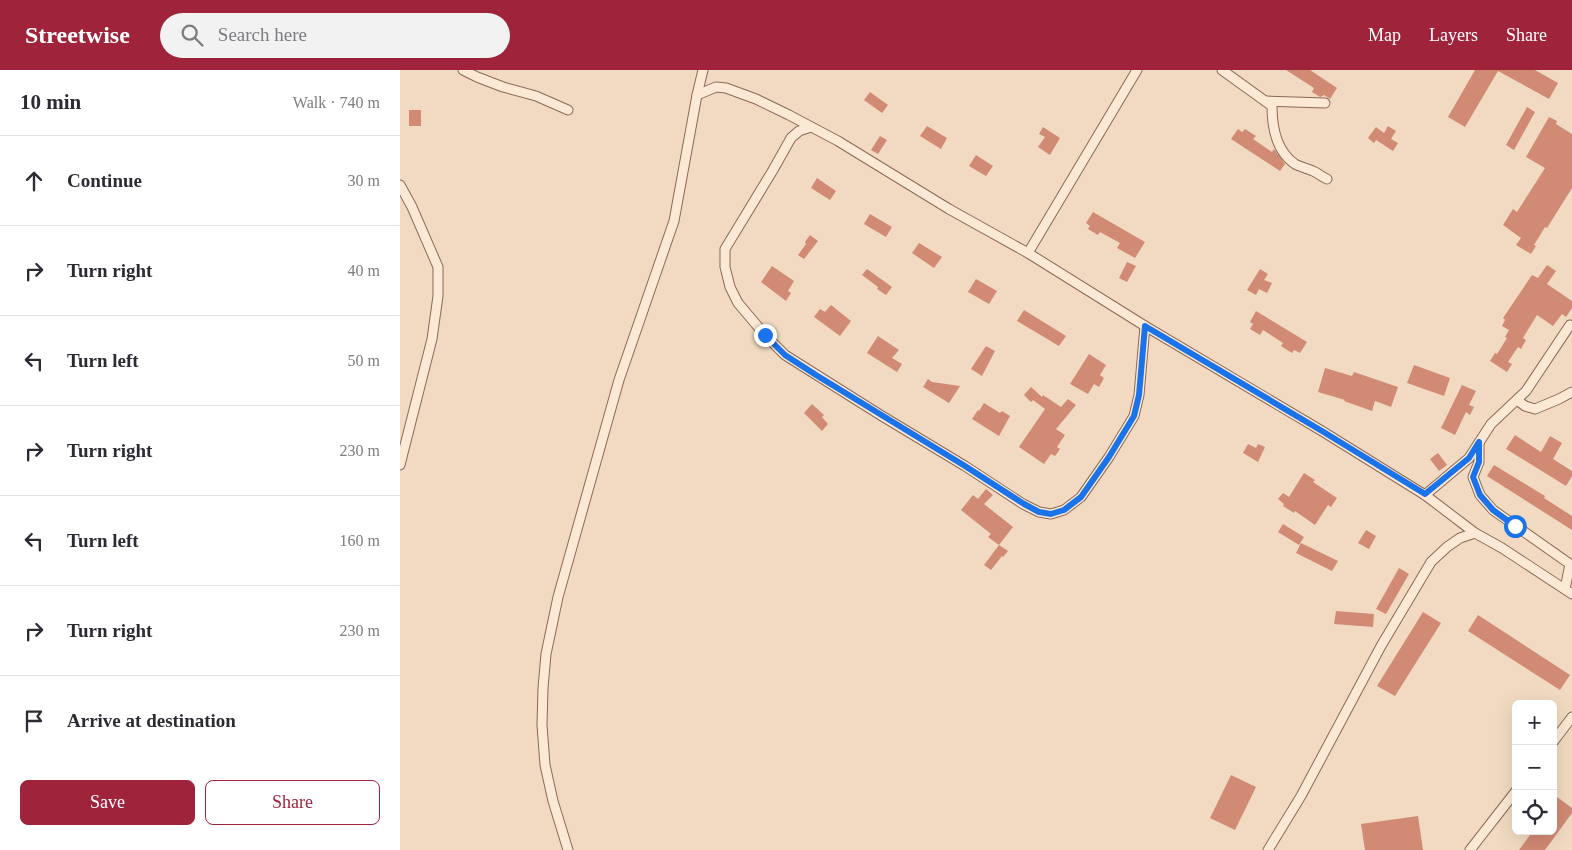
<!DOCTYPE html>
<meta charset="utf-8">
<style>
:root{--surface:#fff;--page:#f2f2f3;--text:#2b2b33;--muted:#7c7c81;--line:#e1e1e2;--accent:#9e233b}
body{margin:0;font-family:Georgia,serif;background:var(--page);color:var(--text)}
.controls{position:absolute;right:15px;bottom:15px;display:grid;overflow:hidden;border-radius:8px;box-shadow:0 5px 20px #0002}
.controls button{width:45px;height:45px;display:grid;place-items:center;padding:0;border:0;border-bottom:1px solid var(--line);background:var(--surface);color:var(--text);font:25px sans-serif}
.stop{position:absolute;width:15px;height:15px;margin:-11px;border:4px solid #1a73e8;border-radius:50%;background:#fff}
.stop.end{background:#1a73e8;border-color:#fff;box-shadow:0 1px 5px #0008}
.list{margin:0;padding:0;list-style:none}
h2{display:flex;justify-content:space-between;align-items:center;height:65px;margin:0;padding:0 20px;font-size:21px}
h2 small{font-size:16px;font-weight:400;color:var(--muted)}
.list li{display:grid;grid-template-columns:32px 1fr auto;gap:15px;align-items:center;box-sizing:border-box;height:90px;padding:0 20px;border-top:1px solid var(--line)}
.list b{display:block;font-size:19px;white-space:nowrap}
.list em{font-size:16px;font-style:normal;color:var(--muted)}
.actions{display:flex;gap:10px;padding:15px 20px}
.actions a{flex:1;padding:11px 0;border:1px solid var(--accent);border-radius:8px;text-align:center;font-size:18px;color:var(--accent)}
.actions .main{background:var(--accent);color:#fff}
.icon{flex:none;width:28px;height:28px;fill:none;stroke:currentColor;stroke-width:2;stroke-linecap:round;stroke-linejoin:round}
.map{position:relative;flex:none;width:1172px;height:780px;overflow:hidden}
header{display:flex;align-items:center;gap:30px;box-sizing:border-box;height:70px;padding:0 25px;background:var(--accent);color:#fff}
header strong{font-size:24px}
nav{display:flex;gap:28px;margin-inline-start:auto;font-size:18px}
.search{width:350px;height:45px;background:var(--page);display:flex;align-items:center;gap:12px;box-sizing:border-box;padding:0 18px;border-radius:28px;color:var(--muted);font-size:19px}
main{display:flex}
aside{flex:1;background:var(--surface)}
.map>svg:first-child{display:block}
.building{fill:#d18a74}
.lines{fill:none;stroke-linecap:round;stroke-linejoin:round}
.minor-casing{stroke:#8b6957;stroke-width:11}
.minor{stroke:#fbe9d5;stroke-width:9}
.route{stroke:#1a73e8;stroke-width:6}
</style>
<header>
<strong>Streetwise</strong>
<div class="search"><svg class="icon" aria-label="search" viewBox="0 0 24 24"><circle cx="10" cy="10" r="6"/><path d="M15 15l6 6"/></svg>Search here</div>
<nav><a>Map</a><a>Layers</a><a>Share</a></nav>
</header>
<main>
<aside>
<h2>10 min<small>Walk · 740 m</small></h2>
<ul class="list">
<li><svg class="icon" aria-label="ahead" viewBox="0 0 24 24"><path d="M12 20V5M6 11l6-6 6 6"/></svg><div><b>Continue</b></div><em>30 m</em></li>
<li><svg class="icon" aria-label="right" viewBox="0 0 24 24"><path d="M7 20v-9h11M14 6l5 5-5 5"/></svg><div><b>Turn right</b></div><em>40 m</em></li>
<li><svg class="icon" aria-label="left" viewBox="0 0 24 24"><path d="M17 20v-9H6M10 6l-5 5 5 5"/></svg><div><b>Turn left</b></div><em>50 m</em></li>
<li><svg class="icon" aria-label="right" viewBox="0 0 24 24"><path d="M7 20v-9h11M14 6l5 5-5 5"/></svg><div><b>Turn right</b></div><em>230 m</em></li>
<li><svg class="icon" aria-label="left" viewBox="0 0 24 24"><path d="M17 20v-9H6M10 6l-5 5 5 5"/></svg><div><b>Turn left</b></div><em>160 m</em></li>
<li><svg class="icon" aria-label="right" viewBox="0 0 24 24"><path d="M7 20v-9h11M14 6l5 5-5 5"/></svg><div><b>Turn right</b></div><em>230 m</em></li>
<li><svg class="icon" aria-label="arrive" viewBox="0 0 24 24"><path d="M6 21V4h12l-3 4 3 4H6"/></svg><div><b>Arrive at destination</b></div></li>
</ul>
<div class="actions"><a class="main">Save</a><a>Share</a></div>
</aside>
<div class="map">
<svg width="1172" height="780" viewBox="0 0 1172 780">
<rect width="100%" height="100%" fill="#f1dac1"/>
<g class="building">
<polygon points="886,0 910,0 937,18 930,29 924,25 920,27 912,22 914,18"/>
<polygon points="1075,0 1135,0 1158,13 1149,29 1098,1 1065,57 1048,47"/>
<polygon points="470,22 488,35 482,43 464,30"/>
<polygon points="1127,37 1135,42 1114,80 1106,75"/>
<rect x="9" y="40" width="12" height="16"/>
<polygon points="1149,47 1157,51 1156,54 1172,64 1172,118 1147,158 1145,157 1134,175 1136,176 1131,184 1116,175 1121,168 1103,155 1113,139 1117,142 1145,98 1126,87"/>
<polygon points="527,56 547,68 541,79 520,66"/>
<polygon points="988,56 996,61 991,69 998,73 993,81 976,70 974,73 968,68 976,57 984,63"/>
<polygon points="643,57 660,68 650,85 638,77 645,67 639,64"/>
<polygon points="838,59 842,62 845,59 856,66 853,69 872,82 874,79 885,94 880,101 831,69"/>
<polygon points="480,66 487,70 478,84 471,80"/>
<polygon points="576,85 593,96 586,106 569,96"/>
<polygon points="417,108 436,121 430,130 411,118"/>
<polygon points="693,142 745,172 735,188 717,178 720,173 700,162 698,165 688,159 690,156 686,153"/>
<polygon points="470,144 492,157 486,167 464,154"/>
<polygon points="410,165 418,171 404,189 398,185 406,174 405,172"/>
<polygon points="519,173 542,187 534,198 512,183"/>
<polygon points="727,192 736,196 727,212 719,208"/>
<polygon points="1147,195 1156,201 1147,214 1172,231 1172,238 1166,247 1162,244 1153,256 1137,245 1123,268 1126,270 1121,279 1118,277 1108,292 1112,294 1107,302 1090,291 1095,283 1097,284 1107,268 1105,267 1109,260 1102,256 1105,250 1103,248 1132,205 1138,208"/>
<polygon points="372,196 394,211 388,221 391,223 386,231 361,212"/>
<polygon points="467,199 492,217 486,225 477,219 478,217 462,205"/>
<polygon points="860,199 868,204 864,210 872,213 867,223 859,219 856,225 847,220"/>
<polygon points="576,209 597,221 589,234 568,222"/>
<polygon points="431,235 451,251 440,266 414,247 420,239 425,242"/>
<polygon points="624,240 666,266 659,276 617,251"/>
<polygon points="856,241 907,272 900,283 894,280 892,283 881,276 883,273 863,260 860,265 850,259 853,254 850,252"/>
<polygon points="478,266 499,280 492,288 502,294 497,302 467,283"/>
<polygon points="586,276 595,281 582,306 571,299"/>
<polygon points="689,284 706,295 700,305 704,308 699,317 694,314 688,324 670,314"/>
<polygon points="1014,295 1050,308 1044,326 1007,313"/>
<polygon points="925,298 952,306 954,302 998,317 991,337 975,331 972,341 944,331 945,330 918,322"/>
<polygon points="528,309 532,312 560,316 549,333 523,317"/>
<polygon points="1062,315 1076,321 1069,335 1074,337 1070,345 1066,342 1055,365 1041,358"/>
<polygon points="631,317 642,327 643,325 661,337 668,329 676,335 656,359 665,365 657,377 660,379 655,386 651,384 644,394 619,377 645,339 633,330 631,332 624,325"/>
<polygon points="584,333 600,343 602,341 610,346 599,366 572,349 578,340 579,341"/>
<polygon points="412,334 424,345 422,347 428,354 422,361 404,343"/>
<polygon points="1115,365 1141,382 1150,366 1162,373 1153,389 1172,401 1172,406 1166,416 1106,379"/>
<polygon points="848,374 856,378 858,374 865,377 858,392 843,383"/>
<polygon points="1038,383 1047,395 1039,401 1030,389"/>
<polygon points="1094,395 1145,426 1144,428 1172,446 1172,460 1087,406"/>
<polygon points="904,403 915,410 913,412 937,428 931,437 928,435 915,455 895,441 894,443 883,436 884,434 878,429 883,423 889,427"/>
<polygon points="586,419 593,425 584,434 613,457 599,475 588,467 591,464 561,440 573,425 578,429"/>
<polygon points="883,454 904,467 899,475 878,462"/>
<polygon points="966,460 976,466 969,479 958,473"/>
<polygon points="901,473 938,491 932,501 896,483"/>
<polygon points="599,475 608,481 603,487 602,486 591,500 584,495"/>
<polygon points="999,498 1009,504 986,544 976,539"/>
<polygon points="936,541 974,544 973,557 934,554"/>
<polygon points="1023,542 1041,553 995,626 977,616"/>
<polygon points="1078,545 1170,605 1160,620 1068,561"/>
<polygon points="831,705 856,717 835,760 810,748"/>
<polygon points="1157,727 1172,738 1172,743 1145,780 1119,780 1133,761 1153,761 1153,733"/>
<polygon points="1018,746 1023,780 965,780 961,754"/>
</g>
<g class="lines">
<defs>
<g id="minor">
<polyline points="63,0 77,7 103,17 136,26 168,40"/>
<path d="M822 0 872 36C872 57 876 81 895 94 900 97 907 98 913 101 918 103 922 107 927 109"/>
<polyline points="297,25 316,17 326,18 356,29 389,45 438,71 549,139 628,183 745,256 922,361 1025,425 1075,463 1102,478 1172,524"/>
<polyline points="865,31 925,33"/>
<polyline points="411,57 399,61 391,68 373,100 325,179 325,197 330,217 338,233 365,265 385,285 482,346 565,396 623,434 639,442 651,444 664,440 681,427 709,387 734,346 739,325 745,256"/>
<polyline points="0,115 12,137 38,197 38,226 32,269 0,395"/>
<polyline points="628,183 737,0"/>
<polyline points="1117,330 1125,336 1135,339 1159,329 1172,322"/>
<polyline points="1079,373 1079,392 1073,407 1080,425 1093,440 1170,494 1165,519"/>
<polyline points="1025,425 1069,388 1091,354 1126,321 1170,255"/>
<polyline points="1153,672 1172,647"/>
<polyline points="168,780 153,731 145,695 142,655 143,618 146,584 158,527 219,310 274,151 297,25 303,0"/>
<polyline points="868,780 901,726 981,576 1031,492 1047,477 1060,468 1075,463"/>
<polyline points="1070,780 1116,721"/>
</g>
</defs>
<use href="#minor" class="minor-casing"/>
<use href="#minor" class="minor"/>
</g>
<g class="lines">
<polyline class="route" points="365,265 385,285 416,305 565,396 624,434 639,442 651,444 664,440 681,427 709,387 734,346 739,325 745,256 922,361 1025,424 1069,388 1079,372 1079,392 1073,407 1080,425 1093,440 1115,456"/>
</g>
</svg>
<div class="controls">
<button>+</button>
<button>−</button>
<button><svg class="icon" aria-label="locate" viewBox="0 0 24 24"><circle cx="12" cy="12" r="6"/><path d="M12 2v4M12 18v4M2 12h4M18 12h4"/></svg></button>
</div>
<div class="stop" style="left:1115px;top:456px"></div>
<div class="stop end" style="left:365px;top:265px"></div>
</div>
</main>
